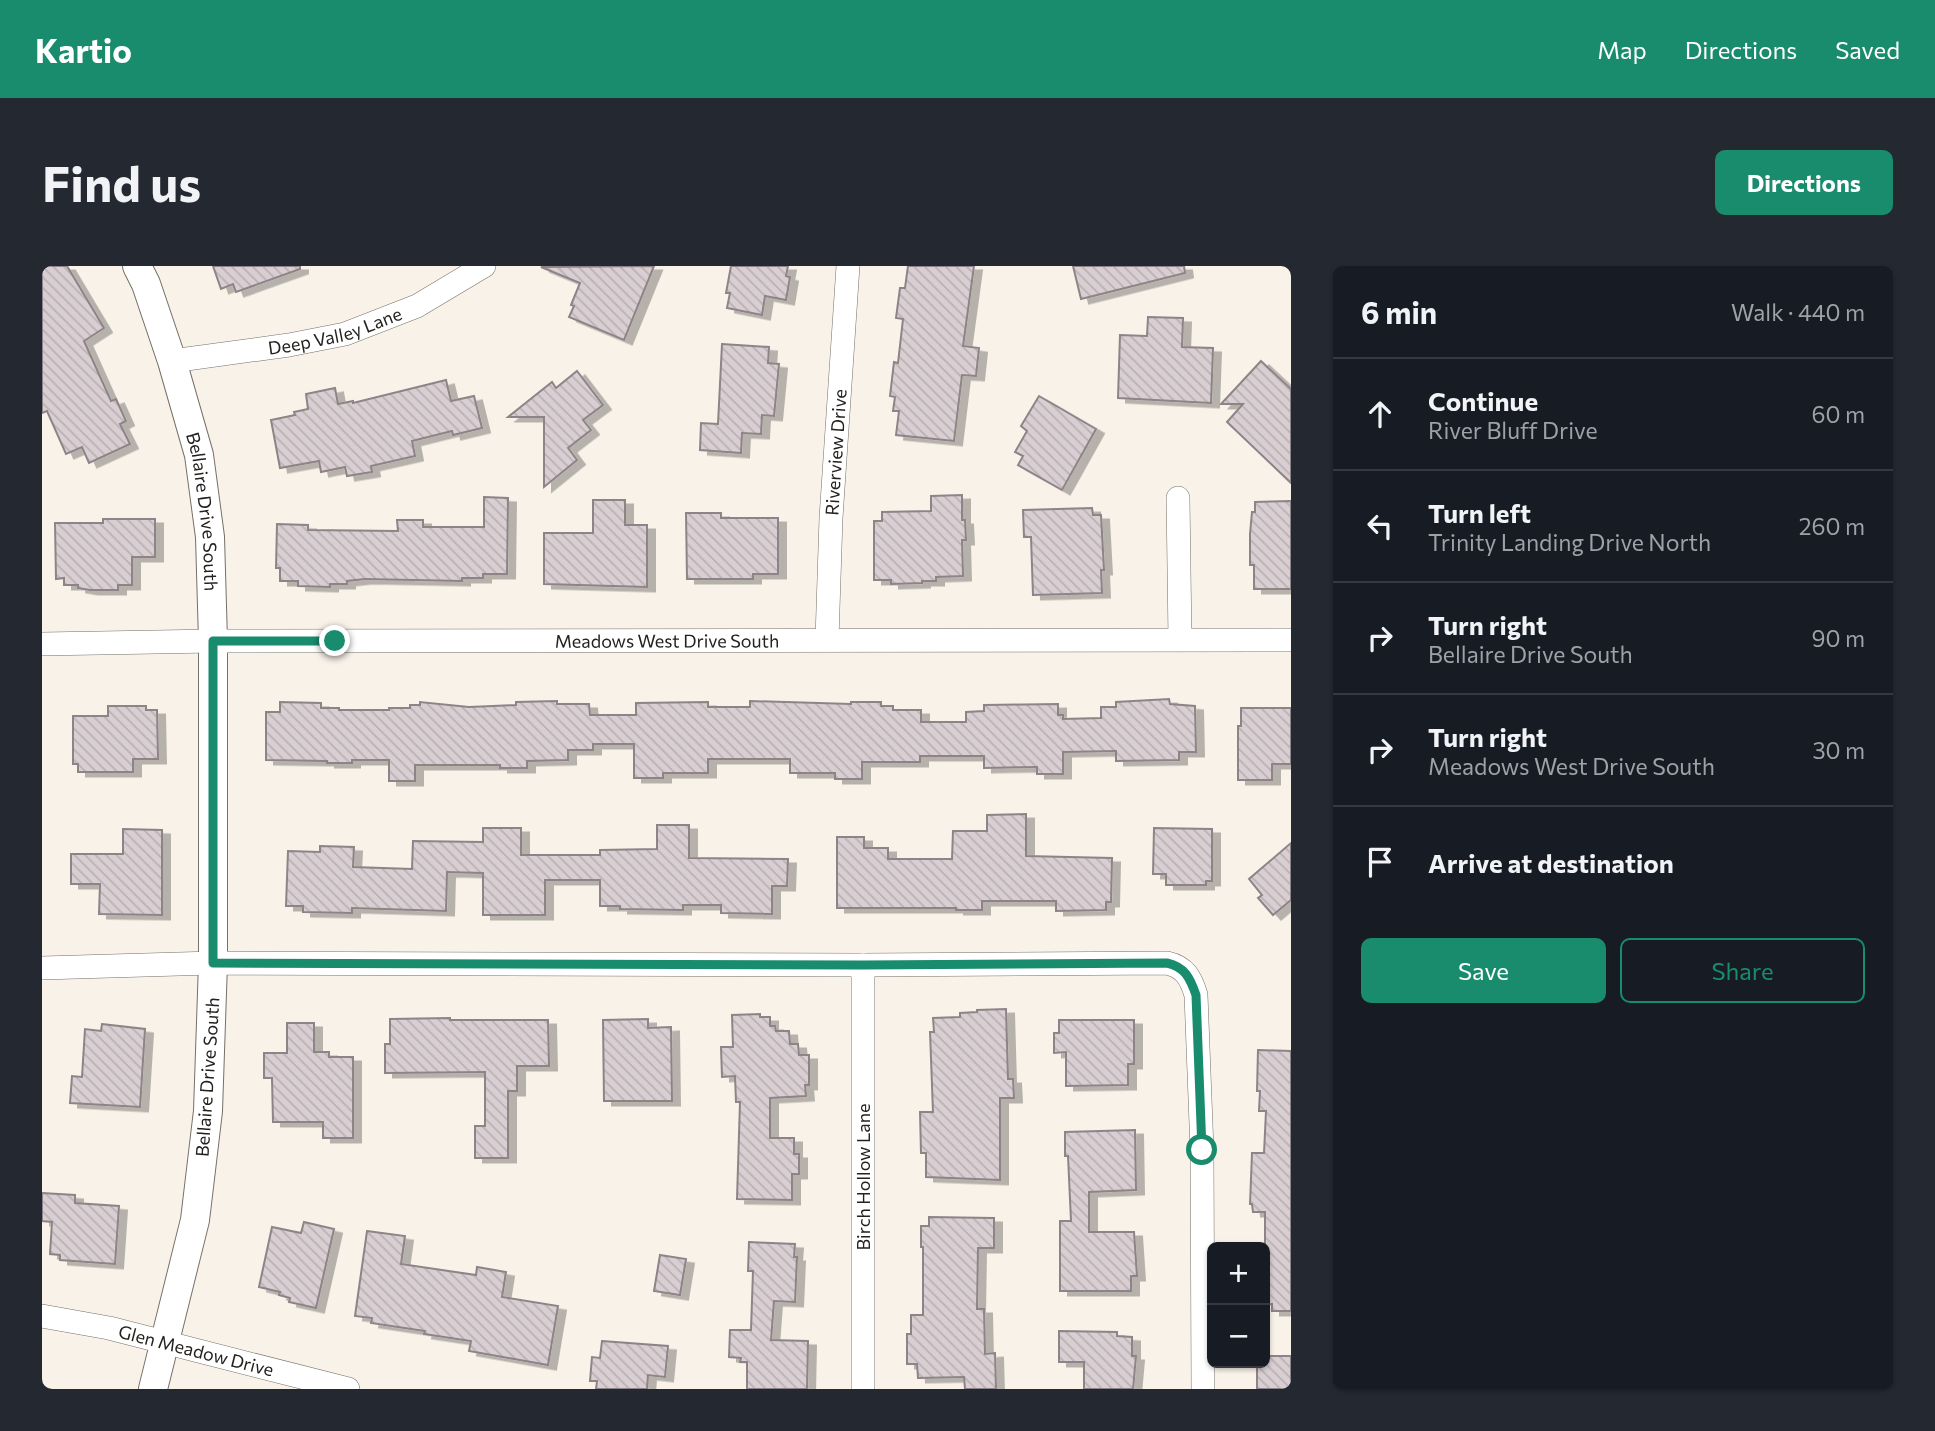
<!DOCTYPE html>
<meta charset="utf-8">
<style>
:root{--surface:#171b24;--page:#242831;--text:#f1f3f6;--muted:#9ea1a6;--line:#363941;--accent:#198c6d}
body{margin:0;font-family:Commissioner,sans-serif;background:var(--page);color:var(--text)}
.controls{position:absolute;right:21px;bottom:21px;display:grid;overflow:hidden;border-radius:10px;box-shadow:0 2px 5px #0004}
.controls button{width:63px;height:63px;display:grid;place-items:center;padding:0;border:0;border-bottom:2px solid var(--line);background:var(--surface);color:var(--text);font:35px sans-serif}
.stop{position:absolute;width:21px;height:21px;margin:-16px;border:5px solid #198c6d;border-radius:50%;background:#fff}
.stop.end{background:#198c6d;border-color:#fff;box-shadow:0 2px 7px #0008}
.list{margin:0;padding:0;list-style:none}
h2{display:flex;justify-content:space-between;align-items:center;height:91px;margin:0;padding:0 28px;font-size:30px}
h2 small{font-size:23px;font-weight:400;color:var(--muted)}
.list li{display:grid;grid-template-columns:46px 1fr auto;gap:21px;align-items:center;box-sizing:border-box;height:112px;padding:0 28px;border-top:2px solid var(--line)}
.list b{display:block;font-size:26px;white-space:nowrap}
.list p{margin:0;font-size:23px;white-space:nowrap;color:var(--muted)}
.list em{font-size:23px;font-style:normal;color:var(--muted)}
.actions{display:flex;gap:14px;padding:21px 28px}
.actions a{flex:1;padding:16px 0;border:2px solid var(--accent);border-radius:10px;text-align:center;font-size:24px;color:var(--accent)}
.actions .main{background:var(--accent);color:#fff}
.icon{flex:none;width:38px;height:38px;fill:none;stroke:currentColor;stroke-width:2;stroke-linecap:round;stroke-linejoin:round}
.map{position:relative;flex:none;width:1249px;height:1123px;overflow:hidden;border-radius:10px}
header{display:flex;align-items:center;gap:42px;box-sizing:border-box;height:98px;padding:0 35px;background:var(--accent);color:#fff}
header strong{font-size:33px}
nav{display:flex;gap:38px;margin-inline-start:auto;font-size:24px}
.intro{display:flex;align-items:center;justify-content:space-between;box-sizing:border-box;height:168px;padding:0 42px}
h1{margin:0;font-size:49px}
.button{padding:18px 32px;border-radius:10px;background:var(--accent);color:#fff;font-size:24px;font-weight:700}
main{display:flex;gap:42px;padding:0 42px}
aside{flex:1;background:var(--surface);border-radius:10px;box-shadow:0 2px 5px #0004}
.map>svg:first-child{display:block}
.building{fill:url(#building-back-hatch);stroke:#8e8488;stroke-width:2;filter:url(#shadow)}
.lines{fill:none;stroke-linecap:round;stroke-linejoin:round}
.minor-casing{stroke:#757068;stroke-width:24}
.tertiary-casing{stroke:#757068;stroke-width:30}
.minor{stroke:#fff;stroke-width:23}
.tertiary{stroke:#fff;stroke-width:28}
.route{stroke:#198c6d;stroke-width:9}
.labels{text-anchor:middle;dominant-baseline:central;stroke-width:5;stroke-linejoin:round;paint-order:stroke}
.street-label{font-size:18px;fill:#24221f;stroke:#fff}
</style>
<header>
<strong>Kartio</strong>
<nav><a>Map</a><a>Directions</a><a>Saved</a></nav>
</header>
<div class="intro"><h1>Find us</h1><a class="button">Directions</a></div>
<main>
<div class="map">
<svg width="1249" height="1123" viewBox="0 0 1249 1123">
<defs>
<pattern id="building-back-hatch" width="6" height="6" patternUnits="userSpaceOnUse" patternTransform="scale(1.75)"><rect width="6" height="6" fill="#d9ced2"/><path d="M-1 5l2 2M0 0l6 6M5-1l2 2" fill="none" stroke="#bab1b4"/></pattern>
<filter id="shadow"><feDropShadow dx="8" dy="4.5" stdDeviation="0" flood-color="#0004"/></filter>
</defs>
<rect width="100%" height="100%" fill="#f8f2e9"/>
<g class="building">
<polygon points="0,0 25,0 62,62 42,75 69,135 74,133 84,155 78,158 88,178 47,197 40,181 24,188 5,145 0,147"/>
<polygon points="171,0 258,0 258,3 194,26 191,18 179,23"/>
<polygon points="612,0 582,74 527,51 532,40 529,39 538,17 499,1"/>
<polygon points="689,0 746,0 744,10 748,11 744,34 723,30 720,49 685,42 688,27 684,27"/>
<polygon points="866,0 932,0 921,80 937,82 934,110 920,109 912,175 854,169 857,145 851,145 853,131 848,130 852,96 856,97 861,53 854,52 858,22 863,22"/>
<polygon points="1031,0 1142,0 1143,7 1039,33"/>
<polygon points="1106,51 1141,52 1140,81 1171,82 1169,137 1076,132 1078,69 1105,70"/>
<polygon points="680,78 727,81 726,97 737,98 732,150 720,149 719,168 700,167 699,187 658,184 659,157 676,158"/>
<polygon points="1219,95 1249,123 1249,217 1185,156 1201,138 1179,138"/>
<polygon points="535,105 561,139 541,154 549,164 526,182 535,194 502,221 502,151 466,151 510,116 514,122"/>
<polygon points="404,114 409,135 432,130 440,162 411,169 410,165 370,175 373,190 329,200 330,206 305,210 303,201 279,206 277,195 238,202 229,154 253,149 252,146 266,143 264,128 293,122 296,138 311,135 311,137"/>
<polygon points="997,130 1054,163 1020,224 976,199 981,190 973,186 985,165 979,160"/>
<polygon points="920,229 920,254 923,254 924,274 920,274 921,310 894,311 894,315 880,315 880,317 849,318 849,314 832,314 832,255 840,255 840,246 889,245 889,230"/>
<polygon points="442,231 466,232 465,308 441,308 441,312 420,312 420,315 323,313 305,315 305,318 288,318 288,321 256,320 256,315 238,315 238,302 234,302 235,258 266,259 266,264 356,265 355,254 381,254 381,261 442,261"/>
<polygon points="551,234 583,234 583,259 605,259 605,321 502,318 502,267 551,267"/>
<polygon points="1249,235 1249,323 1212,323 1212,299 1208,299 1208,268 1210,246 1213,246 1213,236"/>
<polygon points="1050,242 1051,249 1059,249 1062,304 1059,304 1060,327 991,329 989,271 982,271 981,244"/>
<polygon points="644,247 679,247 679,252 736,252 736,308 711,308 711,313 645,313"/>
<polygon points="61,253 113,253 113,291 90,291 90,319 76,319 76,324 48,324 36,322 36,319 22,319 22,312 14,313 13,257 61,257"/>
<polygon points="1127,433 1128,438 1153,440 1154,486 1137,486 1137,494 1074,495 1074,485 1021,486 1021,508 995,508 995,501 942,502 942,490 878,490 878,496 820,496 820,513 793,513 793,507 748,507 748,493 666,493 666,507 621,507 621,512 592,512 592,478 551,478 551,484 526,484 526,494 485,495 485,502 458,502 458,499 373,499 373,515 347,515 347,494 310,494 310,497 285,497 285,495 224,494 224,446 238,446 238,436 279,437 279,442 297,442 297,444 347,444 347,442 368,442 368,439 378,439 378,436 427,441 474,439 474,436 515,435 515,438 547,438 548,449 594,449 594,437 666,436 666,441 708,441 708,435 809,438 809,436 839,436 839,440 851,440 851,444 879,444 879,456 924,456 924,446 942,445 942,439 1016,438 1016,449 1021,449 1021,453 1059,452 1059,441 1074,441 1074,436"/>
<polygon points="66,440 104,440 104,444 115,444 116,493 91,493 91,506 36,506 36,498 31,498 31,450 66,450"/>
<polygon points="1199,442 1249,442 1249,498 1230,498 1230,514 1196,514 1196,460 1199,460"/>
<polygon points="984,548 984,590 1070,592 1069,636 1064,636 1064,644 1014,645 1014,635 940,635 940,644 914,644 914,642 795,642 795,571 822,571 822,582 846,582 846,593 910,593 911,565 945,565 945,549"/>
<polygon points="615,559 647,559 647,592 746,593 745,620 730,620 730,648 679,647 679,639 641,639 641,644 578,643 578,640 558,640 558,614 503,614 503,649 441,649 441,607 405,606 404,645 310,642 310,647 261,646 261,640 244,640 246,585 278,586 278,580 312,581 311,601 370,603 371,575 441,576 441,562 479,562 479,589 558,589 558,584 615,583"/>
<polygon points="1112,562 1170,563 1170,615 1164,615 1164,619 1124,619 1124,608 1111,608"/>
<polygon points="81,563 120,564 120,649 57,648 58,618 29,618 29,588 81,588"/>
<polygon points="1249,577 1249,634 1231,649 1216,632 1220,629 1207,613"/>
<polygon points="964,743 966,813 971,813 972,832 958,832 958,914 884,911 884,887 879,887 878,846 891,846 888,766 892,766 891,752 918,751 918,747 935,746 935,744"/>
<polygon points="718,748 718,751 728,751 728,760 733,760 734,765 747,765 748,778 756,778 757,789 767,789 767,819 763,819 764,830 728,832 728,872 752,872 752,888 757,888 757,908 750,908 750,934 695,933 698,836 694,836 693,810 680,811 679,781 691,781 690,749"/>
<polygon points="408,752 408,754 506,754 507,800 475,800 475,825 466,825 466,892 433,892 433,860 443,860 443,806 343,807 343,778 348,778 348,753"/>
<polygon points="606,753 606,762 629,761 630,835 562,835 561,754"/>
<polygon points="1017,754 1092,754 1092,798 1086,798 1086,819 1024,820 1024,786 1012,787 1012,767 1017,767"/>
<polygon points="245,757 272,757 272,786 287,786 287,791 311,791 311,872 281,872 281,856 231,856 230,812 222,812 222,787 245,787"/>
<polygon points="60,758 103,763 98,841 28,837 30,810 40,811 43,763 59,765"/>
<polygon points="1216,784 1249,785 1249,1045 1230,1045 1230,1038 1223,1039 1223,946 1211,946 1210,938 1208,938 1210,887 1222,887 1224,845 1217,845 1218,825 1215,825"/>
<polygon points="1093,864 1094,924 1047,926 1047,966 1092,966 1095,1010 1089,1010 1089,1025 1018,1025 1018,955 1029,955 1026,890 1023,890 1023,866"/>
<polygon points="0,927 33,929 33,937 77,940 73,998 18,994 18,989 8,988 10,956 0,955"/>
<polygon points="887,951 952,952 952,982 936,982 935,1043 942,1043 943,1088 953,1087 954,1123 923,1123 922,1111 876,1112 875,1098 865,1098 865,1068 869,1068 869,1049 881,1049 881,981 879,981 879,960 887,960"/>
<polygon points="262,956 292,963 274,1042 247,1036 248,1032 237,1029 238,1026 217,1021 230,961 259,967"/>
<polygon points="325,965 363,970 359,998 434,1009 435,1001 464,1006 460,1031 516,1040 506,1099 427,1085 429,1075 382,1068 383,1065 329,1057 330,1052 313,1050"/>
<polygon points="707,976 753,978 752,991 755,991 753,1036 732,1035 729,1074 766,1075 765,1123 705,1123 705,1096 698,1096 699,1092 687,1091 688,1064 709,1064 711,1005 706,1005"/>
<polygon points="618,989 644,993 638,1029 612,1025"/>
<polygon points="1017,1065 1075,1066 1075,1070 1090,1071 1090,1090 1094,1090 1091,1123 1042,1123 1042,1096 1017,1096"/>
<polygon points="560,1075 626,1080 623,1111 606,1109 605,1123 554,1123 555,1115 548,1115 550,1091 558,1092"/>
<polygon points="1223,1090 1249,1090 1249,1123 1215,1123 1215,1097 1223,1097"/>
</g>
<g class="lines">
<defs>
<g id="minor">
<path id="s1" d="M130 95 247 79 303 68 375 40 442 0"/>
<polyline points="1136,232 1138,373"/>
<path id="s2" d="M785 373 789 252 806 0"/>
<path id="s3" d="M0 378 171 375 1249 374"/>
<polyline points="821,699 821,1123"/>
<path d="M0 702 171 697 821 699 1125 697C1143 701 1149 712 1154 729L1160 884 1161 1123"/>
<path id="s4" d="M0 1050 67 1062 306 1123"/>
</g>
<g id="tertiary">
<path id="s5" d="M95 0 104 18 130 95 157 189 168 271 171 375V697L166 845 153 954 111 1123"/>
</g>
</defs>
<use href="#minor" class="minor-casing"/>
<use href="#tertiary" class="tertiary-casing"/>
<use href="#minor" class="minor"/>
<use href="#tertiary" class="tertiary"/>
</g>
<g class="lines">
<path class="route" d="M293 375H171V697L821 699 1125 697C1143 701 1148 712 1154 729L1160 884"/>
</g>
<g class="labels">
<g class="street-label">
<text stroke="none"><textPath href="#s1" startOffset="166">Deep Valley Lane</textPath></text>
<text stroke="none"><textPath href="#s2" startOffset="187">Riverview Drive</textPath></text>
<text stroke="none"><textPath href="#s5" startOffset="256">Bellaire Drive South</textPath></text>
<text stroke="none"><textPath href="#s3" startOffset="625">Meadows West Drive South</textPath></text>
<text transform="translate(165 811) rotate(-86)">Bellaire Drive South</text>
<text transform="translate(821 911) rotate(-90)">Birch Hollow Lane</text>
<text stroke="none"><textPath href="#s4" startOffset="158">Glen Meadow Drive</textPath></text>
</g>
</g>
</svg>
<div class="controls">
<button>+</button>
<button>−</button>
</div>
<div class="stop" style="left:1160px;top:884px"></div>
<div class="stop end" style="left:293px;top:375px"></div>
</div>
<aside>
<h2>6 min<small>Walk · 440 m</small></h2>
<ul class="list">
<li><svg class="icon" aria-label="ahead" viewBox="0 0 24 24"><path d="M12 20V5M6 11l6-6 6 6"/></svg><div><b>Continue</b><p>River Bluff Drive</p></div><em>60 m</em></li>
<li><svg class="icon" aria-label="left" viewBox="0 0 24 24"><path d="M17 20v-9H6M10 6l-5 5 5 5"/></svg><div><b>Turn left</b><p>Trinity Landing Drive North</p></div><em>260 m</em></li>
<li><svg class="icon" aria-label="right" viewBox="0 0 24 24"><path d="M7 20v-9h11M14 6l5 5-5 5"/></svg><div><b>Turn right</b><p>Bellaire Drive South</p></div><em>90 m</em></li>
<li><svg class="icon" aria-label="right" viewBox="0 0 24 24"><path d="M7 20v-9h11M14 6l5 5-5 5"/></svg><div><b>Turn right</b><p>Meadows West Drive South</p></div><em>30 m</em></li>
<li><svg class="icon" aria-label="arrive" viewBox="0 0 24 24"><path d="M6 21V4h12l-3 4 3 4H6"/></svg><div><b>Arrive at destination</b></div></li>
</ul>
<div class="actions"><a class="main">Save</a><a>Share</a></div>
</aside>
</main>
